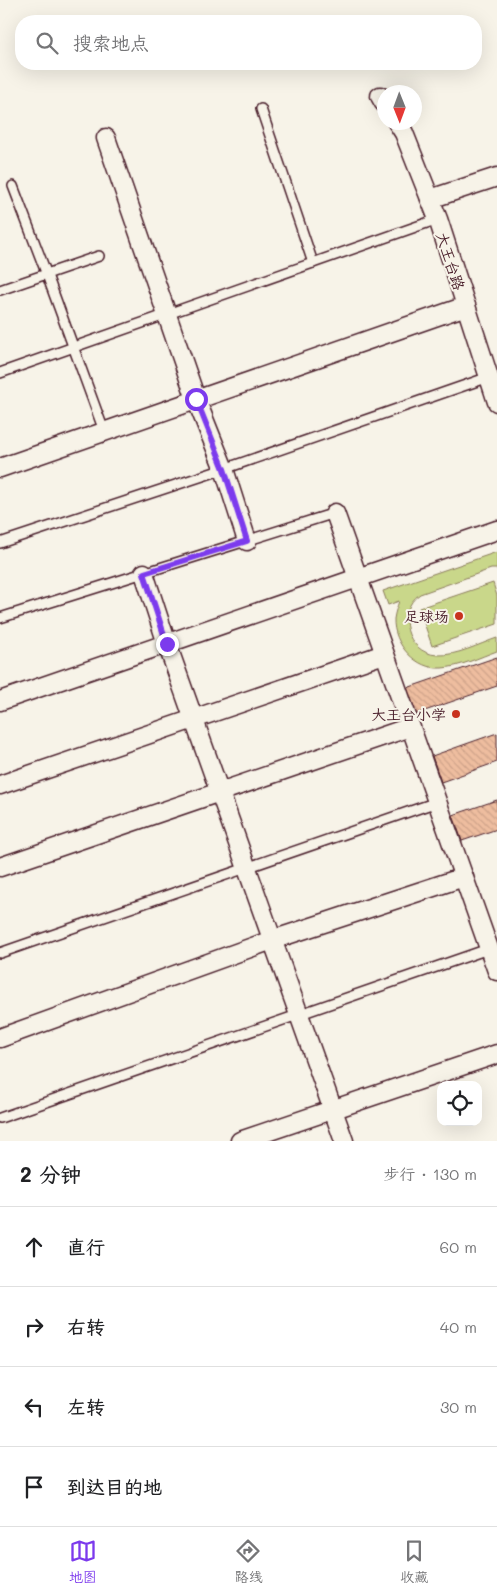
<!DOCTYPE html>
<html lang="zh">
<meta charset="utf-8">
<style>
:root{--surface:#fff;--page:#f2f2f2;--text:#202124;--muted:#757577;--line:#e0e0e0;--accent:#7c3aed}
body{margin:0;font-family:Mali,"LXGW WenKai TC",sans-serif;background:var(--page);color:var(--text)}
.controls{position:absolute;right:15px;bottom:15px;display:grid;overflow:hidden;border-radius:10px;box-shadow:0 5px 20px #0002}
.controls button{width:45px;height:45px;display:grid;place-items:center;padding:0;border:0;border-bottom:1px solid var(--line);background:var(--surface);color:var(--text);font:25px sans-serif}
.compass{position:absolute;left:377px;top:85px;width:45px;height:45px;border-radius:50%;background:var(--surface);box-shadow:0 5px 20px #0002;rotate:179deg}
.stop{position:absolute;width:15px;height:15px;margin:-11px;border:4px solid #7c3aed;border-radius:50%;background:#fff}
.stop.end{background:#7c3aed;border-color:#fff;box-shadow:0 1px 5px #0008}
.list{margin:0;padding:0;list-style:none}
h2{display:flex;justify-content:space-between;align-items:center;height:65px;margin:0;padding:0 20px;font-size:21px}
h2 small{font-size:16px;font-weight:400;color:var(--muted)}
.list li{display:grid;grid-template-columns:32px 1fr auto;gap:15px;align-items:center;box-sizing:border-box;height:80px;padding:0 20px;border-top:1px solid var(--line)}
.list b{display:block;font-size:19px;white-space:nowrap}
.list em{font-size:16px;font-style:normal;color:var(--muted)}
.icon{flex:none;width:28px;height:28px;fill:none;stroke:currentColor;stroke-width:2;stroke-linecap:round;stroke-linejoin:round}
.map{position:relative;flex:none;width:497px;height:1141px;overflow:hidden}
.search{position:absolute;background:var(--surface);box-shadow:0 5px 20px #0002;left:15px;right:15px;top:15px;height:55px;display:flex;align-items:center;gap:12px;box-sizing:border-box;padding:0 18px;border-radius:20px;color:var(--muted);font-size:19px}
.sheet{height:385px;background:var(--surface)}
nav{display:flex;justify-content:space-around;align-items:center;box-sizing:border-box;height:70px;border-top:1px solid var(--line);background:var(--surface);font-size:14px;color:var(--muted)}
nav a{display:grid;justify-items:center;gap:2px}
nav .on{color:var(--accent)}
.map>svg:first-child{display:block}
.green{fill:#c9d78a;stroke:#8a7b5a}
.building{fill:url(#building-back-hatch);stroke:#4a1f2b}
.lines{fill:none;stroke-linecap:round;stroke-linejoin:round}
.lane-casing{stroke:#4a1f2b;stroke-width:12}
.street-casing{stroke:#4a1f2b;stroke-width:21}
.lane{stroke:#f7f3e8;stroke-width:9}
.street{stroke:#f7f3e8;stroke-width:18}
.route{stroke:#7c3aed;stroke-width:6}
.poi-dot{fill:#c8321e;stroke:#f7f3e8;stroke-width:2}
.labels{text-anchor:middle;dominant-baseline:central;stroke-width:4;stroke-linejoin:round;paint-order:stroke}
.street-label{font-size:15px;fill:#4a1f2b;stroke:#f7f3e8}
.poi-label{font-size:15px;fill:#4a1f2b;stroke:#f7f3e8;text-anchor:end}
</style>
<div class="map">
<svg width="497" height="1141" viewBox="0 0 497 1141">
<defs>
<pattern id="building-back-hatch" width="6" height="6" patternUnits="userSpaceOnUse" patternTransform="scale(1.25)"><rect width="6" height="6" fill="#eebd9f"/><path d="M-1 5l2 2M0 0l6 6M5-1l2 2" fill="none" stroke="#cea289"/></pattern>
</defs>
<rect width="100%" height="100%" fill="#f7f3e8"/>
<filter id="ink" filterUnits="userSpaceOnUse"><feTurbulence type="fractalNoise" baseFrequency=".02" numOctaves="2"/><feDisplacementMap in="SourceGraphic" scale="10" xChannelSelector="R" yChannelSelector="G"/><feConvolveMatrix kernelMatrix="1 2 1 2 8 2 1 2 1" color-interpolation-filters="sRGB"/></filter>
<g filter="url(#ink)">
<g class="green">
<path d="M497 552V569H491L420 594C395 611 406 653 437 655 457 656 479 644 497 638V651C480 657 460 667 442 668 416 670 393 644 394 619 395 612 397 607 399 601L388 605 383 591Z"/>
<polygon points="493,583 497,596 497,624 432,646 419,608"/>
</g>
<g class="building">
<polygon points="497,657 497,686 416,714 407,688"/>
<polygon points="497,733 497,762 441,782 432,756"/>
<polygon points="497,800 497,829 462,841 453,815"/>
</g>
<g class="lines">
<defs>
<g id="lane">
<polyline points="261,109 313,263"/>
<polyline points="13,186 47,275 104,431"/>
<polyline points="0,290 99,256"/>
<polyline points="0,373 438,219"/>
<polyline points="0,543 224,469 489,377"/>
<polyline points="0,618 335,513"/>
<polyline points="0,953 437,802"/>
<polyline points="0,1118 491,948"/>
</g>
<g id="street">
<polyline points="380,96 384,103"/>
<polyline points="397,122 404,133 438,219 497,402"/>
<polyline points="106,138 196,399 224,469 247,541"/>
<polyline points="430,199 497,177"/>
<polyline points="0,468 466,306"/>
<polyline points="335,513 497,971"/>
<polyline points="144,573 167,644 344,1141"/>
<polyline points="0,701 497,530"/>
<polyline points="0,785 384,654"/>
<polyline points="0,867 410,727"/>
<polyline points="0,1038 272,940 464,877"/>
<polyline points="240,1141 497,1054"/>
</g>
</defs>
<use href="#lane" class="lane-casing"/>
<use href="#street" class="street-casing"/>
<use href="#lane" class="lane"/>
<use href="#street" class="street"/>
</g>
</g>
<g class="lines" filter="url(#ink)">
<polyline class="route" points="167,644 144,573 247,541 224,469 196,399"/>
</g>
<g class="poi-dot">
<circle cx="459" cy="616" r="5"/>
<circle cx="456" cy="714" r="5"/>
</g>
<g class="labels">
<g class="street-label">
<text transform="translate(451 261) rotate(72)">大王台路</text>
</g>
<g class="poi-label">
<text x="449" y="616">足球场</text>
<text x="446" y="714">大王台小学</text>
</g>
</g>
</svg>
<div class="controls">
<button><svg class="icon" aria-label="locate" viewBox="0 0 24 24"><circle cx="12" cy="12" r="6"/><path d="M12 2v4M12 18v4M2 12h4M18 12h4"/></svg></button>
</div>
<svg class="compass" viewBox="-18 -18 36 36"><path d="M0-13l5 13h-10z" fill="#e53935"/><path d="M0 13l5-13h-10z" fill="#757577"/></svg>
<div class="stop" style="left:196px;top:399px"></div>
<div class="stop end" style="left:167px;top:644px"></div>
<div class="search"><svg class="icon" aria-label="search" viewBox="0 0 24 24"><circle cx="10" cy="10" r="6"/><path d="M15 15l6 6"/></svg>搜索地点</div>
</div>
<section class="sheet">
<h2>2 分钟<small>步行 · 130 m</small></h2>
<ul class="list">
<li><svg class="icon" aria-label="ahead" viewBox="0 0 24 24"><path d="M12 20V5M6 11l6-6 6 6"/></svg><div><b>直行</b></div><em>60 m</em></li>
<li><svg class="icon" aria-label="right" viewBox="0 0 24 24"><path d="M7 20v-9h11M14 6l5 5-5 5"/></svg><div><b>右转</b></div><em>40 m</em></li>
<li><svg class="icon" aria-label="left" viewBox="0 0 24 24"><path d="M17 20v-9H6M10 6l-5 5 5 5"/></svg><div><b>左转</b></div><em>30 m</em></li>
<li><svg class="icon" aria-label="arrive" viewBox="0 0 24 24"><path d="M6 21V4h12l-3 4 3 4H6"/></svg><div><b>到达目的地</b></div></li>
</ul>
</section>
<nav>
<a class="on"><svg class="icon" aria-label="map" viewBox="0 0 24 24"><path d="M3 6l6-2 6 2 6-2v14l-6 2-6-2-6 2zM9 4v14M15 6v14"/></svg>地图</a>
<a><svg class="icon" aria-label="directions" viewBox="0 0 24 24"><path d="M12 3l9 9-9 9-9-9zM9 14v-3h6M13 9l2 2-2 2"/></svg>路线</a>
<a><svg class="icon" aria-label="saved" viewBox="0 0 24 24"><path d="M7 4h10v16l-5-4-5 4z"/></svg>收藏</a>
</nav>
